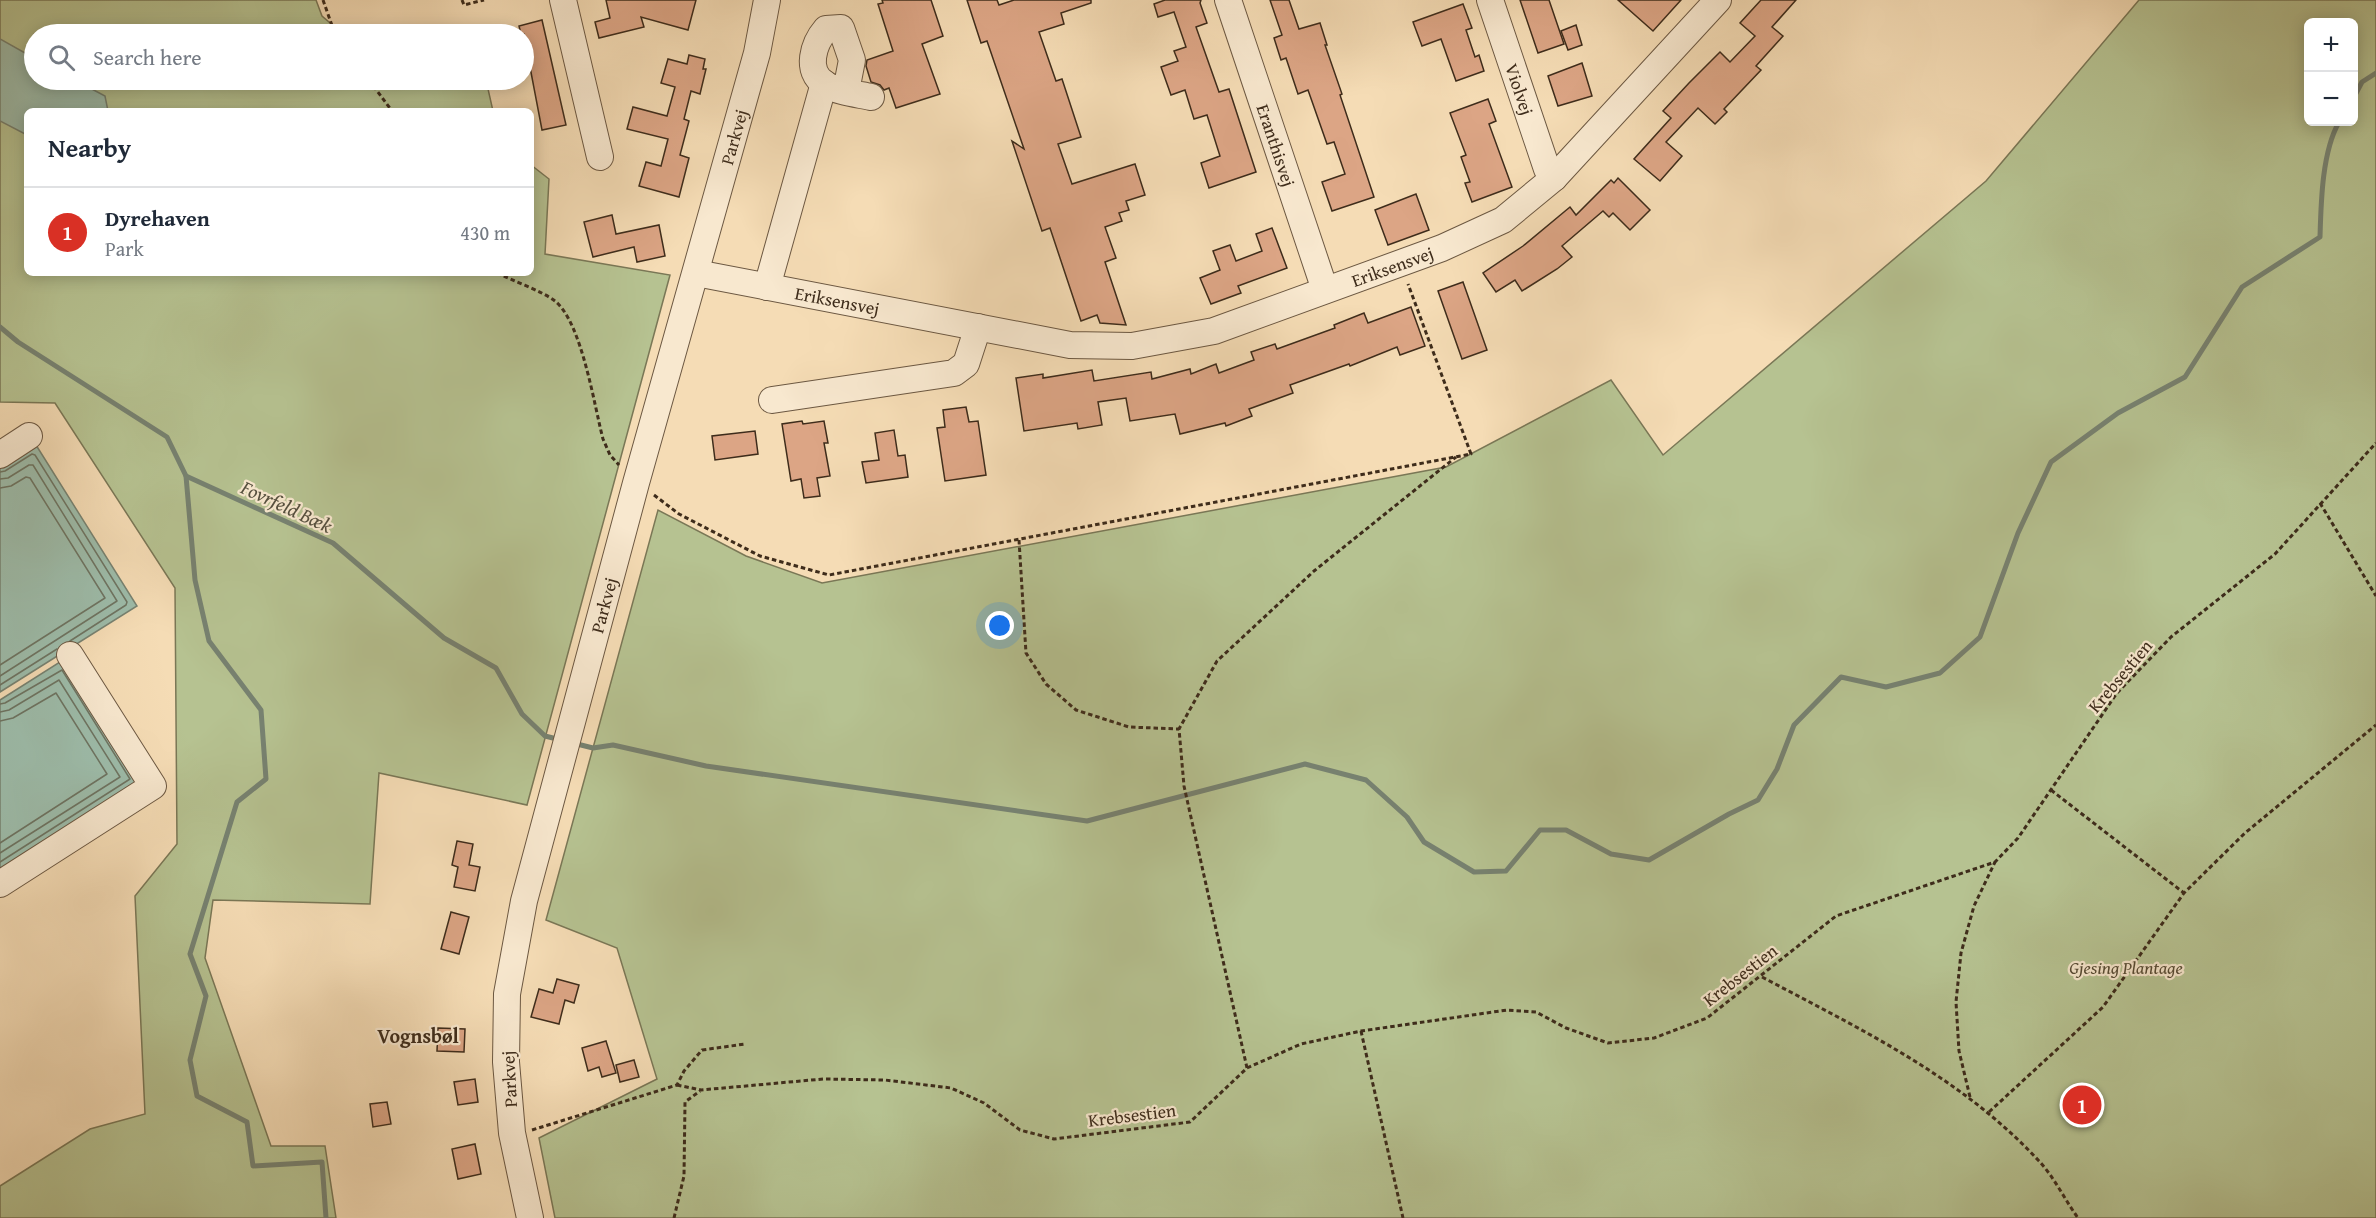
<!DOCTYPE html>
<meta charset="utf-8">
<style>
:root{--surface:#fff;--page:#f6f6f7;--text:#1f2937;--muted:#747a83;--line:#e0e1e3;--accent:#d93025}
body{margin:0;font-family:"Gentium Book Plus",serif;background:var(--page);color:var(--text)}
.controls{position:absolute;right:18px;top:18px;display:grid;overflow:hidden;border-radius:9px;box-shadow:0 3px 15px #0003}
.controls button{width:54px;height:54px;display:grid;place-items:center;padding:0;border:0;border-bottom:2px solid var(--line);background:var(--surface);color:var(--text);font:30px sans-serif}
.you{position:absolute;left:1000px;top:626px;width:21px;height:21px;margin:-15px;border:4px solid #fff;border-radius:50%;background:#1a73e8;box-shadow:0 0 0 9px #1a73e833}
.badge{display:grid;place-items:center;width:39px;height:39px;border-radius:50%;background:var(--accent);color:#fff;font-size:20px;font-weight:700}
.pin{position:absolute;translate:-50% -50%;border:3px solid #fff;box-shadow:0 2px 6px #0006}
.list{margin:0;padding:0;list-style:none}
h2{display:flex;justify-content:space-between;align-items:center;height:78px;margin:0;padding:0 24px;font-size:26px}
h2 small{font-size:20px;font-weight:400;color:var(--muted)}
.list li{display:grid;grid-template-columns:39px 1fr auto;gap:18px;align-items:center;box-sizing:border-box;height:90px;padding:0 24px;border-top:2px solid var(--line)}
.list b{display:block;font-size:22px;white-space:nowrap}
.list p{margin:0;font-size:20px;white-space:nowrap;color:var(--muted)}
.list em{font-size:20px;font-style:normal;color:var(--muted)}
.icon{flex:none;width:33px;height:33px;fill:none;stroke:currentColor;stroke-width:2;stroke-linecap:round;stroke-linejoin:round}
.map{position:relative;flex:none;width:2376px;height:1218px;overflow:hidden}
.search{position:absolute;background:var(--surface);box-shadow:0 3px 15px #0003;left:24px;top:24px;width:510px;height:66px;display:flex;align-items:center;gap:15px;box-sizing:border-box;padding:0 21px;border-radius:33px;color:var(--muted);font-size:22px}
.panel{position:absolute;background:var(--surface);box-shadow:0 3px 15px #0003;left:24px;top:108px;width:510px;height:168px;border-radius:9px}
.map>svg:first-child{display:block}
.green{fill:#b6c291;stroke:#7a7756;stroke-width:1.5;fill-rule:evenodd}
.water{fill:#9dbcaa;stroke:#778271;stroke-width:1.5}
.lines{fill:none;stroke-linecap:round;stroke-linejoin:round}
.shore{stroke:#6e7462;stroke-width:1.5}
.stream{stroke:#778271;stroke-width:5}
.building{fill:#dca585;stroke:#3e2c1b;stroke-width:1.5}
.minor-casing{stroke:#6c5842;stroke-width:28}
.path{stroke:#3e2c1b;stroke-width:3;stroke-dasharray:4.5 3;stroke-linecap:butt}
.minor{stroke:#f8e8cf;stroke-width:26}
.labels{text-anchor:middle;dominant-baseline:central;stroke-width:4.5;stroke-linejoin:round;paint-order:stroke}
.street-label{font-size:18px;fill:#3e2c1b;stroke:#f8e8cf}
.park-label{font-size:18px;font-style:italic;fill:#564a33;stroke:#f8e8cf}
.water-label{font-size:20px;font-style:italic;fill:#56503f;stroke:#f8e8cf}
.neighbourhood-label{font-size:20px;font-weight:bold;fill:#3e2c1b;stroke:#f8e8cf}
</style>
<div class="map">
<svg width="2376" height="1218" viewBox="0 0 2376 1218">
<rect width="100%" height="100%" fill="#f5dcb5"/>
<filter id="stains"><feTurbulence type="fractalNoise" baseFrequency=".00333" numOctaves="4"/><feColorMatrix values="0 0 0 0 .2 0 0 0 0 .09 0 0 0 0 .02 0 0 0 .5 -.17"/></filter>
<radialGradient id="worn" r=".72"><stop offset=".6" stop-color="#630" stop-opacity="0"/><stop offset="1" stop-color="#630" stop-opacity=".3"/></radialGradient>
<g class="green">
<polygon points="0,0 316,0 322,16 343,34 34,34 34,80 486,80 493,111 27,111 27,273 531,273 531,165 549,179 545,254 670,275 527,805 379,773 370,904 213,900 205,958 271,1146 325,1146 336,1218 0,1218 0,1186 90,1129 145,1114 135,896 177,844 175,588 55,403 0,402"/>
<path d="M2139 0H2376V1218H555L539 1138 657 1079 617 948 546 920 658 510 746 556 822 583 1446 467 1611 380 1663 455 1986 181ZM2354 22V122H2308V22Z"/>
</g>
<g class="water">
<polygon points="0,39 34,58 34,80 75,80 105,96 108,111 27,111 27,135 0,121"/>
<polygon points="36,445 137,606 0,692 0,467"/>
<polygon points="63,660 139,782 0,869 0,700"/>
</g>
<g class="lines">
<g class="shore">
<polyline points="0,472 5,471 32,454 35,455 127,602 126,605 70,641"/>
<polyline points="0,479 8,478 29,465 33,465 117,601 0,676"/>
<polyline points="0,488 11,486 26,477 30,478 105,598 0,665"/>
<polyline points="0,685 57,649"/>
<polyline points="0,704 5,703 62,670 130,779 0,862"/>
<polyline points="0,712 9,710 59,680 120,777 0,853"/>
<polyline points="0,721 13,718 56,693 107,774 0,843"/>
</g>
<g class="stream">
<polyline points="2354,97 2362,82 2376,73"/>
<polyline points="0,327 18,342 167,437 186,476 333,543 444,638 496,668 522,714 545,736 561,740"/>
<polyline points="186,476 195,580 209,641 261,710 266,779 237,802 190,954 206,996 190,1060 197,1096 247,1122 253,1166 322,1162 326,1218"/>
<path d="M573 743 593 748 613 745 706 766 1087 821 1305 764 1366 780 1407 817 1424 842 1474 872 1506 871 1540 830H1566L1611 854 1649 860 1729 814 1758 800 1777 769 1794 725 1841 677 1886 687 1940 673 1980 637 2018 533 2051 462 2118 413 2185 377 2242 287 2320 237C2321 202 2322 152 2339 122"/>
</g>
</g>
<g class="building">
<polygon points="606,0 696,0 688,30 641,17 644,27 599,38 595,22 610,18"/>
<polygon points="882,0 931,0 943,36 922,44 940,94 896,108 889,88 884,90 880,85 871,82 866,66 867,60 893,51 878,4 883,3"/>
<polygon points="967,0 997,0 999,5 1014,0 1091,0 1091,3 1061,13 1064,24 1039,32 1056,81 1062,79 1081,137 1058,144 1072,184 1135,164 1145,195 1126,201 1129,210 1119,213 1122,221 1105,227 1116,258 1105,262 1126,325 1100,323 1097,315 1081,321 1050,228 1042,231 1012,141 1024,149 987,41 981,43"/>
<polygon points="1165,0 1201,0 1200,3 1207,23 1196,27 1219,92 1229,89 1256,172 1209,188 1201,163 1220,156 1207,115 1194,119 1185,90 1171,95 1161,67 1178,61 1174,51 1186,47 1174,12 1158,17 1154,4"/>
<polygon points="1270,0 1289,0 1299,29 1320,23 1327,45 1325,45 1342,94 1340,95 1374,197 1332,211 1322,182 1345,174 1334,142 1327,144 1308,90 1298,94 1286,58 1281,60 1274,38 1282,35"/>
<polygon points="1520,0 1549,0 1564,44 1538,53"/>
<polygon points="1618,0 1681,0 1653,31"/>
<polygon points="1761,0 1796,0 1772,27 1783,36 1756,66 1761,70 1724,109 1727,112 1715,124 1698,108 1666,142 1682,156 1660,181 1634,159 1671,118 1663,111 1689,83 1720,52 1730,62 1755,36 1740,23"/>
<polygon points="1463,4 1472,28 1466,30 1475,57 1479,55 1484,71 1456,81 1441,39 1422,46 1413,22"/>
<polygon points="542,20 566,125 542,130 530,67 524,69 524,34 521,34 519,26"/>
<polygon points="1576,25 1582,45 1568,50 1561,31"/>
<polygon points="689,55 705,59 703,69 706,69 700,94 691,91 684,119 689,121 680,155 689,158 679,197 639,186 646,162 661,166 668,139 627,129 633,107 667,116 675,87 661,83 668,59 687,64"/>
<polygon points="1582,63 1592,96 1558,106 1548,76"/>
<polygon points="1488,99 1496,121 1489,124 1512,187 1472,202 1465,183 1470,182 1461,157 1466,155 1450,113"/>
<polygon points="1618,178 1650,210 1630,230 1613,213 1609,217 1603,211 1562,246 1572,257 1557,269 1522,291 1515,280 1496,292 1483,273 1523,246 1570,207 1576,215 1611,180 1614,183"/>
<polygon points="1416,194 1429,230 1388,245 1375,210"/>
<polygon points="612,215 616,234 659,225 665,256 637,262 634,247 593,257 584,222"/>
<polygon points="1272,228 1287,268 1238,286 1241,293 1211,304 1200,278 1220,270 1213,251 1230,245 1236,261 1262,251 1256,234"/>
<polygon points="1463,282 1487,350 1462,359 1438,291"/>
<polygon points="1411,307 1425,346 1400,355 1397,347 1350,366 1349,364 1290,385 1293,393 1249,409 1252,416 1226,426 1225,423 1180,434 1175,414 1130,421 1126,398 1098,402 1102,425 1078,429 1077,423 1024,431 1016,378 1043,374 1043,378 1092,370 1094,381 1151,372 1152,379 1190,369 1191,374 1216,364 1219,373 1254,360 1251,352 1275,344 1277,349 1335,328 1334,325 1364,313 1368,323"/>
<polygon points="966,407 969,422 978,421 986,475 945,481 937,428 945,427 943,410"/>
<polygon points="802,421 803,424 824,421 828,443 824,443 830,476 817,478 820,496 804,498 801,479 791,481 782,424"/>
<polygon points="894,430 898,456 905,455 908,477 866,483 862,462 879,460 875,433"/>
<polygon points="755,431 758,454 715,460 712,436"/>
<polygon points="457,841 473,844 469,865 480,867 475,891 454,887 458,867 452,865"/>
<polygon points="451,912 469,917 459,954 441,949"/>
<polygon points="557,979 579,985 574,1003 565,1000 559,1024 531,1017 539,989 553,993"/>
<polygon points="438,1028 465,1029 464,1052 437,1051"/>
<polygon points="606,1041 616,1073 602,1077 599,1067 588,1071 582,1048"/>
<polygon points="634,1060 639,1077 620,1082 616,1065"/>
<polygon points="475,1079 478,1102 458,1105 454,1082"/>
<polygon points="387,1102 391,1124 373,1127 370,1104"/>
<polygon points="475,1144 481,1174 458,1179 452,1149"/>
</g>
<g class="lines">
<defs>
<g id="minor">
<polyline points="563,0 600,157"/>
<path id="s1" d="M1228 0 1325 290"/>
<path id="s2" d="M1490 0 1547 169 1554 178"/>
<path d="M846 91 852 60 841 28 826 29C814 43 804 71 825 84 837 92 857 94 871 97"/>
<path id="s3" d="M696 273 1070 345 1132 346 1214 331 1442 248 1503 220 1554 178 1718 0"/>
<polyline points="767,287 824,83"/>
<polyline points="772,400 954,373 966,364 978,327"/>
<polyline points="0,455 29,436"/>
<polyline points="0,884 153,786 70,655"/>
<path id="s4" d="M530 1218 512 1133 506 1062 507 994 524 901 636 483 757 53 767 0"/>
</g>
</defs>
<use href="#minor" class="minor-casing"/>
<g class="path">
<polyline points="323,0 335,34"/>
<polyline points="462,0 464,5 484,0"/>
<polyline points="369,80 392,111"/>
<path d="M497 273C513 281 542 291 555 301 582 323 594 405 603 439L610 455 619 465"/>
<polyline points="654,495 679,514 760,556 829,575 1471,454 1408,284"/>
<polyline points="2320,503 2376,596"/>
<polyline points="1019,540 1026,653 1046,684 1076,710 1129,727 1179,729"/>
<polyline points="2051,790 2184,893"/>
<path d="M1762 977C1862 1030 1961 1077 2039 1161 2054 1177 2065 1200 2078 1218"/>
<polyline points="1361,1031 1403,1218"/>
<polyline points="1247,1068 1184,786 1179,729 1217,661 1314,571 1456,457"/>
<polyline points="677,1085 701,1090 823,1079 885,1080 951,1088 984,1103 1020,1130 1054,1139 1190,1122 1247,1068 1301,1044 1361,1031 1507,1010 1536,1012 1566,1028 1608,1043 1654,1038 1707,1018 1836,916 1995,862 2018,838 2117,693 2171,637 2275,554 2376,443"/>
<polyline points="1970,1097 1959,1051 1956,1002 1961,953 1974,906 1995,862"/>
<polyline points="1989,1112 2103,1007 2184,893 2245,833 2376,725"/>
<polyline points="532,1130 677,1085 684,1071 702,1050 745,1044"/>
<polyline points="674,1218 684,1176 685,1102 700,1091"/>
</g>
<use href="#minor" class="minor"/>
</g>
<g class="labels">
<g class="street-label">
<text stroke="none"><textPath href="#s2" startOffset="94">Violvej</textPath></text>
<text stroke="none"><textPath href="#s4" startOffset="1113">Parkvej</textPath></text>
<text stroke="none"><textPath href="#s1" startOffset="153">Eranthisvej</textPath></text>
<text stroke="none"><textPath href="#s3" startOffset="716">Eriksensvej</textPath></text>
<text stroke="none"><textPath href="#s3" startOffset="144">Eriksensvej</textPath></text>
<text stroke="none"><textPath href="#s4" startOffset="627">Parkvej</textPath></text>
<text transform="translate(2120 676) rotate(-50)">Krebsestien</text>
<text transform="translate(1740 975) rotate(-38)">Krebsestien</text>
<text transform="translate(509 1079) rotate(-93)">Parkvej</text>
<text transform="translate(1132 1115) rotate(-7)">Krebsestien</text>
</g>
<g class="park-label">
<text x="2126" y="967">Gjesing Plantage</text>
</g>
<g class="water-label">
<text transform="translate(287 506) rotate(25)">Fovrfeld Bæk</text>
</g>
<g class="neighbourhood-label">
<text x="418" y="1035">Vognsbøl</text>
</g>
</g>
<rect width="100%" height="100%" filter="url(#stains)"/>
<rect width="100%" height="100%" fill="url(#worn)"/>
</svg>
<div class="controls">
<button>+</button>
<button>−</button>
</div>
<div class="you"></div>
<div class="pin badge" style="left:2082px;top:1105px">1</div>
<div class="search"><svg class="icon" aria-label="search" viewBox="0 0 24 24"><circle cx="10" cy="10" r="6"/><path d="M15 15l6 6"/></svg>Search here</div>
<section class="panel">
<h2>Nearby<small></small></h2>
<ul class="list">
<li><span class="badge">1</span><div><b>Dyrehaven</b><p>Park</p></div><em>430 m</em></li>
</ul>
</section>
</div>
